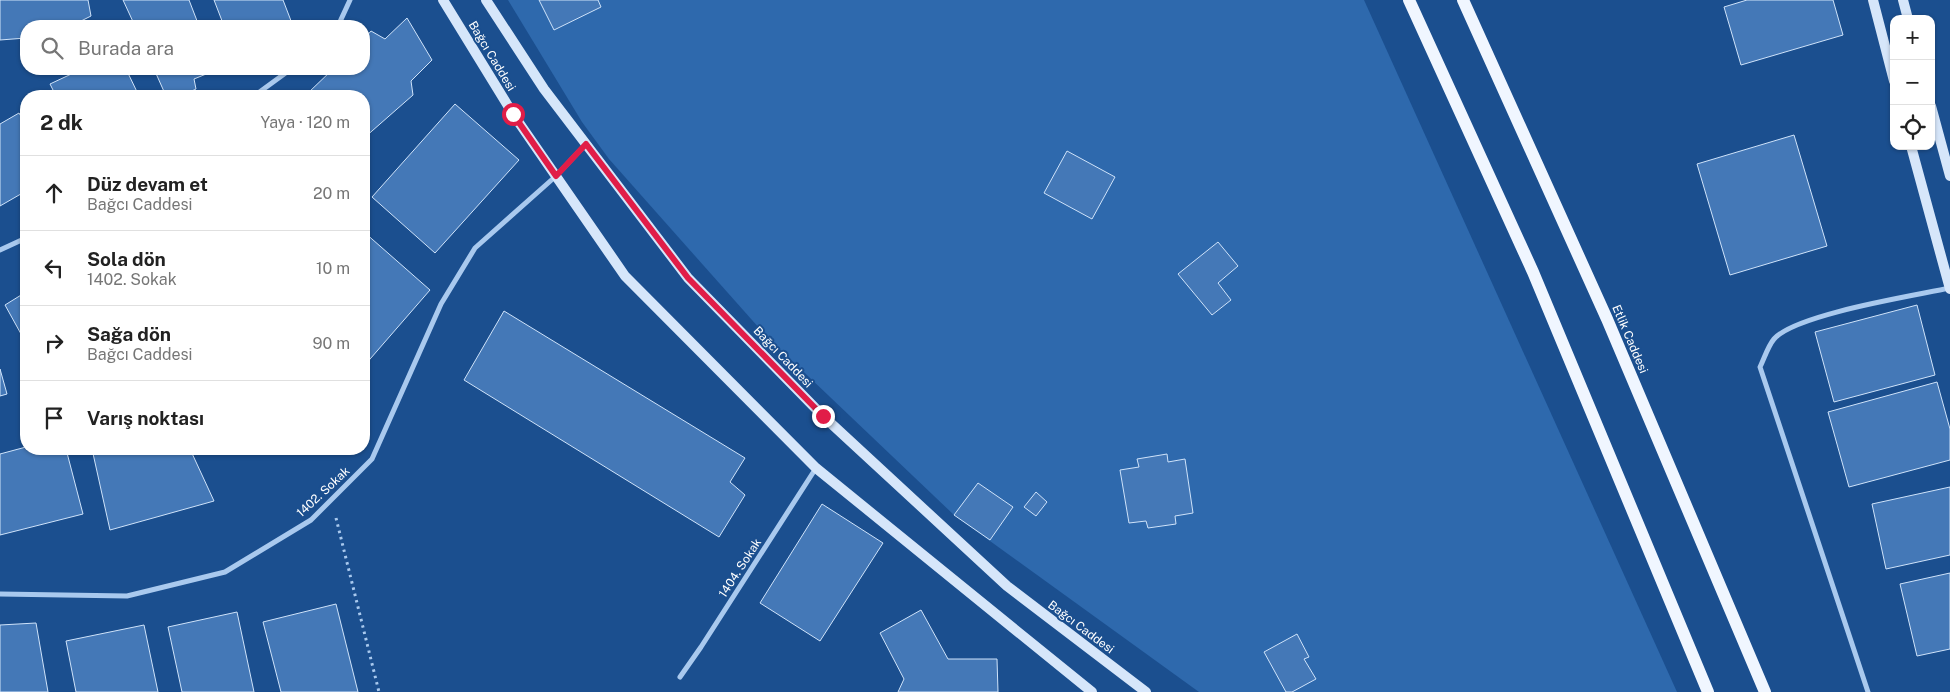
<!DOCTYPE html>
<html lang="tr">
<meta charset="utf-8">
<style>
:root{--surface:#fff;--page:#f6f6f6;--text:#222;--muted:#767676;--line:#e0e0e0}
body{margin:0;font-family:"Public Sans",sans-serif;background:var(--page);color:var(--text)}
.controls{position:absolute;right:15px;top:15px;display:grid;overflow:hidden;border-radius:10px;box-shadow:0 1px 4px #0004}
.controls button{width:45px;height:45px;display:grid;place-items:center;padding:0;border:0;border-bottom:1px solid var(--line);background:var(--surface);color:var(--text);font:25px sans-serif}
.stop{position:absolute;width:15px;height:15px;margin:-11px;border:4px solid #e11d48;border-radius:50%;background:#fff}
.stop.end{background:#e11d48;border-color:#fff;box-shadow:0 1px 5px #0008}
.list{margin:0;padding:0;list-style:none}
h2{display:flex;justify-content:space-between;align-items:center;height:65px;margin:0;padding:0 20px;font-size:21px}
h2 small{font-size:16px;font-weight:400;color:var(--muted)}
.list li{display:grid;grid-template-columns:32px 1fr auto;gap:15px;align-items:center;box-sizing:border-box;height:75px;padding:0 20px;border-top:1px solid var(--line)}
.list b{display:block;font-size:19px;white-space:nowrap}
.list p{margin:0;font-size:16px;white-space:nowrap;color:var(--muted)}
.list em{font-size:16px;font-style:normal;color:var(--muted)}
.icon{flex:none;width:28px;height:28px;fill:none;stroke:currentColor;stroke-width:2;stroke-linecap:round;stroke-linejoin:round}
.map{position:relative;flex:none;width:1950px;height:692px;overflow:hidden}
.search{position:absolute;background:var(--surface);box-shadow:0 1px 4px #0004;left:20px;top:20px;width:350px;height:55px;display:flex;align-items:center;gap:12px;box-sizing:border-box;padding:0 18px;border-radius:20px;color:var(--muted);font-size:19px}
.panel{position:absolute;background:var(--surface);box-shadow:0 1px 4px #0004;left:20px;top:90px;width:350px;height:365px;border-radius:20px}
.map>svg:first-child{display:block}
.green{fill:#2e69ad}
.building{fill:#4478b7;stroke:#cfe3fa}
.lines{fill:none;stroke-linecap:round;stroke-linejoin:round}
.path{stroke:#a9c9ee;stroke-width:3;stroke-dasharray:2.5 4;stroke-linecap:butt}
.street{stroke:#a9c9ee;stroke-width:5}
.secondary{stroke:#d6e6fa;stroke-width:10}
.primary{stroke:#f0f6ff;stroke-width:12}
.route{stroke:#e11d48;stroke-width:6}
.labels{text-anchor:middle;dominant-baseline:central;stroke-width:4;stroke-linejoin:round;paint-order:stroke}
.street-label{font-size:12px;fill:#fff;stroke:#1b4f8f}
</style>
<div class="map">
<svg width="1950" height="692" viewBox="0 0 1950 692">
<rect width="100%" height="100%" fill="#1b4f8f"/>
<polygon class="green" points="508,0 1364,0 1677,692 1199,692 954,515 767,337 609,159 582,122"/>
<g class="building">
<polygon points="0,0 88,0 91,16 71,26 26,26 26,38 0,40"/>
<polygon points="123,0 189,0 199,26 135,26"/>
<polygon points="214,0 283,0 293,26 224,26"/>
<polygon points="539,0 598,0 601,7 554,30"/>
<polygon points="1747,0 1833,0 1843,35 1741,65 1724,7"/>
<polygon points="407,18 432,60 411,81 413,95 364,138 364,96 310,96 308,93 333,69 364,69 364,39 371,31 385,39"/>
<polygon points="82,69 126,69 139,96 56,96 50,84"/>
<polygon points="154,69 216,69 216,70 194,79 196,89 181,96 166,96"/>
<polygon points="455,104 519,160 435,253 372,197"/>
<polygon points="19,113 26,125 26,191 0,206 0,124"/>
<polygon points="1794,135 1827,246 1730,275 1697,164"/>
<polygon points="1067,151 1115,177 1092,219 1044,193"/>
<polygon points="364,232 430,290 364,366"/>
<polygon points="1218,242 1238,266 1218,283 1231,300 1212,315 1178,274"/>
<polygon points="26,292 26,343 5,305"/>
<polygon points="1917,305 1935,375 1834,402 1815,332"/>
<polygon points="504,311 745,458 730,482 745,495 719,537 464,380"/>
<polygon points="0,369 7,394 0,396"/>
<polygon points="1937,382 1950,429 1950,460 1849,487 1828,412"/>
<polygon points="26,447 26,449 66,449 83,514 0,535 0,454"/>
<polygon points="92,449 190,449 214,501 110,530"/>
<polygon points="1167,454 1168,462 1185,459 1193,513 1175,516 1176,524 1148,528 1146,521 1129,523 1120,470 1139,467 1137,459"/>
<polygon points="978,483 1013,507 990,540 954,515"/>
<polygon points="1950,487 1950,555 1886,569 1872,504"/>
<polygon points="1036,492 1047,502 1036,516 1024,507"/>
<polygon points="822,504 883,543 820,641 760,603"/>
<polygon points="1950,573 1950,649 1917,656 1900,584"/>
<polygon points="336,604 358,692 281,692 263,622"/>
<polygon points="921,610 948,659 997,659 998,692 898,692 904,679 880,633"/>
<polygon points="237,612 254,692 182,692 168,627"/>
<polygon points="36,623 48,692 0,692 0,625"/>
<polygon points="144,625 158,692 76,692 66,641"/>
<polygon points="1297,634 1309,657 1304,659 1316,679 1292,692 1286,692 1264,652"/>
</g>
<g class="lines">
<polyline class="path" points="336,518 379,692"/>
<g class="street">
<polyline points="338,26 350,0"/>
<polyline points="254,96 291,69"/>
<polyline points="0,250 26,238"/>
<polyline points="0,594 127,596 225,572 311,520 372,459 441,304 475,248 556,176 586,144"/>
<polyline points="680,677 701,647 816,468"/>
<path d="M1868 692 1760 367C1764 359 1768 346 1774 339 1796 314 1913 296 1950 288"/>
</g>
<g class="secondary">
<polyline points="443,0 513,114 625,276 816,468 1092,692"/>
<polyline points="486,0 544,89 688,278 823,416 1007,586 1146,692"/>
<polyline points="1873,0 1894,81"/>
<polyline points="1903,0 1908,19"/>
<polyline points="1931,106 1950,176"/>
<polyline points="1911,146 1950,289"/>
</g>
<g class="primary">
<polyline points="1409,0 1533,272 1708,692"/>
<polyline points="1463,0 1607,319 1765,692"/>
</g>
</g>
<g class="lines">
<polyline class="route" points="513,114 556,176 586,144 688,278 823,416"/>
</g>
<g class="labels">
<g class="street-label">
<text transform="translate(492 56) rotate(59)">Bağcı Caddesi</text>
<text transform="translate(1630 339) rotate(67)">Etlik Caddesi</text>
<text transform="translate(783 357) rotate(46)">Bağcı Caddesi</text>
<text transform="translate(323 492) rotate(-43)">1402. Sokak</text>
<text transform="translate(740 568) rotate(-57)">1404. Sokak</text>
<text transform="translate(1081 627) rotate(37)">Bağcı Caddesi</text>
</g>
</g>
</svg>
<div class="controls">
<button>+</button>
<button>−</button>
<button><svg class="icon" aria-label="locate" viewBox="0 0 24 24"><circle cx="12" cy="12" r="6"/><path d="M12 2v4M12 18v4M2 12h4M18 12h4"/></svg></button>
</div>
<div class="stop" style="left:513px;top:114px"></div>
<div class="stop end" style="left:823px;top:416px"></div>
<div class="search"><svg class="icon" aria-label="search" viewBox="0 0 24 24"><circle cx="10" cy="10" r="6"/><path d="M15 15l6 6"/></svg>Burada ara</div>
<section class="panel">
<h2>2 dk<small>Yaya · 120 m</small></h2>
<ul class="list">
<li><svg class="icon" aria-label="ahead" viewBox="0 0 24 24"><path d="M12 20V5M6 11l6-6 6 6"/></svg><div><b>Düz devam et</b><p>Bağcı Caddesi</p></div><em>20 m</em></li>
<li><svg class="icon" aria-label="left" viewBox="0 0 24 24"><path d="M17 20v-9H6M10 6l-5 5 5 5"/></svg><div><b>Sola dön</b><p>1402. Sokak</p></div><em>10 m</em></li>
<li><svg class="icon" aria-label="right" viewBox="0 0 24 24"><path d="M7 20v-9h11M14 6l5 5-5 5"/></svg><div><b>Sağa dön</b><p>Bağcı Caddesi</p></div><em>90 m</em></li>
<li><svg class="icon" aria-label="arrive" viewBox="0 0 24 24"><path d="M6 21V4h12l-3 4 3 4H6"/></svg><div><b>Varış noktası</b></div></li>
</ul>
</section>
</div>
